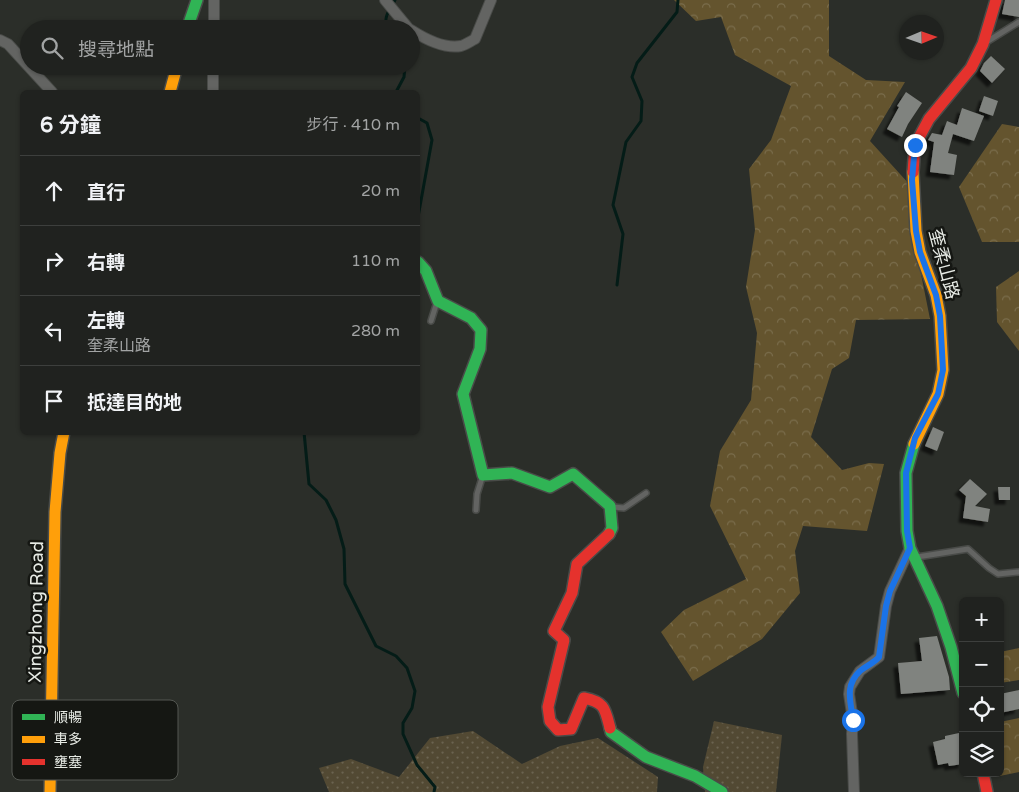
<!DOCTYPE html>
<html lang="zh-TW">
<meta charset="utf-8">
<style>
:root{--surface:#20221f;--page:#282a28;--text:#f1f3f6;--muted:#a2a4a4;--line:#3d3f3d}
body{margin:0;font-family:"Varela Round","Noto Sans TC",sans-serif;background:var(--page);color:var(--text)}
.controls{position:absolute;right:15px;bottom:15px;display:grid;overflow:hidden;border-radius:8px;box-shadow:0 1px 4px #0004}
.controls button{width:45px;height:45px;display:grid;place-items:center;padding:0;border:0;border-bottom:1px solid var(--line);background:var(--surface);color:var(--text);font:25px sans-serif}
.compass{position:absolute;left:899px;top:15px;width:45px;height:45px;border-radius:50%;background:var(--surface);box-shadow:0 1px 4px #0004;rotate:88deg}
.stop{position:absolute;width:15px;height:15px;margin:-11px;border:4px solid #1a73e8;border-radius:50%;background:#fff}
.stop.end{background:#1a73e8;border-color:#fff;box-shadow:0 1px 5px #0008}
.list{margin:0;padding:0;list-style:none}
h2{display:flex;justify-content:space-between;align-items:center;height:65px;margin:0;padding:0 20px;font-size:21px}
h2 small{font-size:16px;font-weight:400;color:var(--muted)}
.list li{display:grid;grid-template-columns:32px 1fr auto;gap:15px;align-items:center;box-sizing:border-box;height:70px;padding:0 20px;border-top:1px solid var(--line)}
.list b{display:block;font-size:19px;white-space:nowrap}
.list p{margin:0;font-size:16px;white-space:nowrap;color:var(--muted)}
.list em{font-size:16px;font-style:normal;color:var(--muted)}
.icon{flex:none;width:28px;height:28px;fill:none;stroke:currentColor;stroke-width:2;stroke-linecap:round;stroke-linejoin:round}
.map{position:relative;flex:none;width:1019px;height:792px;overflow:hidden}
.search{position:absolute;background:var(--surface);box-shadow:0 1px 4px #0004;left:20px;top:20px;width:400px;height:55px;display:flex;align-items:center;gap:12px;box-sizing:border-box;padding:0 18px;border-radius:28px;color:var(--muted);font-size:19px}
.panel{position:absolute;background:var(--surface);box-shadow:0 1px 4px #0004;left:20px;top:90px;width:400px;height:345px;border-radius:8px}
.map>svg:first-child{display:block}
.grass{fill:url(#grass-dots)}
.forest{fill:url(#forest-crowns)}
.lines{fill:none;stroke-linecap:round;stroke-linejoin:round}
.stream{stroke:#041c17;stroke-width:3}
.building{fill:#80837f;filter:url(#shadow)}
.lane-casing{stroke:#494b48;stroke-width:8}
.street-casing{stroke:#494b48;stroke-width:12}
.fast-casing{stroke:#494b48;stroke-width:14}
.slow-casing{stroke:#494b48;stroke-width:14}
.jam-casing{stroke:#494b48;stroke-width:14}
.lane{stroke:#636462;stroke-width:5}
.street{stroke:#636462;stroke-width:10}
.fast{stroke:#30b455;stroke-width:11}
.slow{stroke:#ff9f0a;stroke-width:11}
.jam{stroke:#e5322d;stroke-width:11}
.route{stroke:#1a73e8;stroke-width:6}
.labels{text-anchor:middle;dominant-baseline:central;stroke-width:5;stroke-linejoin:round;paint-order:stroke}
.street-label{font-size:18px;fill:#e7ebe5;stroke:#151713}
.key{fill:#151713;stroke:#545752;stroke-width:1}
.key-label{font-size:14px;fill:#e7ebe5}
</style>
<div class="map">
<svg width="1019" height="792" viewBox="0 0 1019 792">
<defs>
<pattern id="grass-dots" width="8" height="8" patternUnits="userSpaceOnUse" patternTransform="scale(1.25)"><rect width="8" height="8" fill="#524933"/><path d="M2 2h.1M6 6h.1" fill="none" stroke="#6b6350" stroke-width="1.8" stroke-linecap="round"/></pattern>
<pattern id="forest-crowns" width="20" height="18" patternUnits="userSpaceOnUse" patternTransform="scale(1.25)"><rect width="20" height="18" fill="#64542e"/><path d="M2 6a3 3 0 1 1 6 0M12 15a3 3 0 1 1 6 0" fill="none" stroke="#7a6d4c"/></pattern>
<filter id="shadow"><feDropShadow dx="-4.5" dy="4.5" stdDeviation="1" flood-color="#0009"/></filter>
</defs>
<rect width="100%" height="100%" fill="#2b2e29"/>
<g class="grass">
<polygon points="714,721 782,735 776,792 705,792 703,767"/>
<polygon points="473,731 522,764 560,746 598,738 658,777 657,792 329,792 319,768 351,759 399,777 430,738"/>
</g>
<g class="forest">
<polygon points="674,0 829,0 829,56 866,80 905,82 870,141 910,185 913,234 930,319 856,320 849,358 832,369 811,437 842,470 869,463 884,464 867,531 803,526 795,551 800,593 762,639 693,681 661,632 684,610 746,579 710,506 720,451 751,400 757,333 746,287 755,230 749,169 771,140 791,86 735,55 721,17 696,21"/>
<polygon points="1002,124 1019,127 1019,242 982,242 959,187"/>
<polygon points="1019,271 1019,351 997,322 996,287"/>
<polygon points="1019,648 1019,680 1000,683 1000,652"/>
<polygon points="1019,718 1019,772 995,777 995,773 1000,773 1000,722"/>
</g>
<g class="lines">
<g class="stream">
<path d="M388 29C382 18 390 9 395 0"/>
<polyline points="396,92 404,77 405,66"/>
<polyline points="418,118 427,123 432,140 418,217"/>
<polyline points="617,285 623,234 613,205 626,142 641,121 642,101 632,77 637,63 677,12 678,0"/>
<polyline points="304,432 309,484 326,500 336,520 344,549 345,584 376,646 396,656 407,668 415,691 412,708 403,723 403,734 417,765 435,787 434,792"/>
</g>
</g>
<g class="building">
<polygon points="1005,0 1019,0 1019,17 1002,14"/>
<polygon points="991,56 1005,69 992,83 980,71 984,63"/>
<polygon points="906,92 922,103 908,124 902,137 887,129 899,107 897,106"/>
<polygon points="984,96 998,101 993,116 979,111"/>
<polygon points="962,108 984,116 974,141 953,134 948,153 957,155 954,175 930,172 934,142 928,140 932,133 942,135 947,121 957,125"/>
<polygon points="933,427 944,432 937,451 925,446"/>
<polygon points="970,479 987,494 975,506 990,509 988,522 963,518 966,496 959,490"/>
<polygon points="998,487 1010,487 1010,500 999,500"/>
<polygon points="937,636 949,677 950,690 901,694 898,663 922,661 919,638"/>
<polygon points="1019,690 1019,709 1000,713 1000,694"/>
<polygon points="959,733 963,754 963,764 949,766 948,763 938,765 933,742 945,739 945,736"/>
</g>
<g class="lines">
<defs>
<g id="lane">
<polyline points="988,41 1019,22"/>
<polyline points="431,321 437,302"/>
<polyline points="613,507 624,508 646,493"/>
<polyline points="476,510 477,494 482,478"/>
<polyline points="917,557 968,549 989,568 998,574 1019,572"/>
</g>
<g id="street">
<polyline points="214,0 214,29"/>
<polyline points="385,0 409,29"/>
<path d="M411 30C425 39 444 49 461 46 465 45 471 41 475 39L491 0"/>
<polyline points="0,40 8,44 52,92"/>
<polyline points="213,92 213,66"/>
<polyline points="854,792 852,734 853,720 849,694 850,687 860,671 879,657 886,606 890,591 910,548"/>
</g>
<g id="fast">
<polyline points="187,29 197,0"/>
<polyline points="418,262 426,271 438,301 471,318 481,330 480,349 463,394 483,475 512,473 550,487 573,474 610,506 612,528 609,534"/>
<polyline points="914,444 906,473 907,531 910,548 937,606 951,647 963,693"/>
<polyline points="610,728 611,732 646,757 695,776 722,792"/>
</g>
<g id="slow">
<polyline points="170,92 177,66"/>
<polyline points="913,172 916,231 920,252 936,295 940,316 943,370 938,394 914,444"/>
<polyline points="50,792 55,512 60,453 64,432"/>
</g>
<g id="jam">
<polyline points="913,172 915,145 929,119 971,68 983,44 996,0"/>
<path d="M609 534 577 564 572 593 554 631 564 640 548 707 550 721 558 730 571 729 584 698C605 702 605 709 610 728"/>
<polyline points="983,773 987,792"/>
</g>
</defs>
<use href="#lane" class="lane-casing"/>
<use href="#street" class="street-casing"/>
<use href="#fast" class="fast-casing"/>
<use href="#slow" class="slow-casing"/>
<use href="#jam" class="jam-casing"/>
<use href="#lane" class="lane"/>
<use href="#street" class="street"/>
<use href="#fast" class="fast"/>
<use href="#slow" class="slow"/>
<use href="#jam" class="jam"/>
</g>
<g class="lines">
<path class="route" d="M853 720C851 702 844 686 860 671 866 666 874 663 879 657L886 606 890 591 910 548 907 531 906 473 915 438 938 394 943 370 940 316 936 295 920 252 916 231 912 180 915 145"/>
</g>
<g class="labels">
<g class="street-label">
<text transform="translate(944 264) rotate(75)">奎柔山路</text>
<text transform="translate(36 612) rotate(-89)">Xingzhong Road</text>
</g>
</g>
<rect x="12" y="700" width="166" height="80" rx="8" class="key"/>
<rect x="22" y="714" width="23" height="6" fill="#30b455"/>
<rect x="22" y="736" width="23" height="7" fill="#ff9f0a"/>
<rect x="22" y="759" width="23" height="6" fill="#e5322d"/>
<g class="key-label">
<text x="54" y="722">順暢</text>
<text x="54" y="744">車多</text>
<text x="54" y="767">壅塞</text>
</g>
</svg>
<div class="controls">
<button>+</button>
<button>−</button>
<button><svg class="icon" aria-label="locate" viewBox="0 0 24 24"><circle cx="12" cy="12" r="6"/><path d="M12 2v4M12 18v4M2 12h4M18 12h4"/></svg></button>
<button><svg class="icon" aria-label="layers" viewBox="0 0 24 24"><path d="M12 4l9 5-9 5-9-5zM3 14l9 5 9-5"/></svg></button>
</div>
<svg class="compass" viewBox="-18 -18 36 36"><path d="M0-13l5 13h-10z" fill="#e53935"/><path d="M0 13l5-13h-10z" fill="#a2a4a4"/></svg>
<div class="stop" style="left:853px;top:720px"></div>
<div class="stop end" style="left:915px;top:145px"></div>
<div class="search"><svg class="icon" aria-label="search" viewBox="0 0 24 24"><circle cx="10" cy="10" r="6"/><path d="M15 15l6 6"/></svg>搜尋地點</div>
<section class="panel">
<h2>6 分鐘<small>步行 · 410 m</small></h2>
<ul class="list">
<li><svg class="icon" aria-label="ahead" viewBox="0 0 24 24"><path d="M12 20V5M6 11l6-6 6 6"/></svg><div><b>直行</b></div><em>20 m</em></li>
<li><svg class="icon" aria-label="right" viewBox="0 0 24 24"><path d="M7 20v-9h11M14 6l5 5-5 5"/></svg><div><b>右轉</b></div><em>110 m</em></li>
<li><svg class="icon" aria-label="left" viewBox="0 0 24 24"><path d="M17 20v-9H6M10 6l-5 5 5 5"/></svg><div><b>左轉</b><p>奎柔山路</p></div><em>280 m</em></li>
<li><svg class="icon" aria-label="arrive" viewBox="0 0 24 24"><path d="M6 21V4h12l-3 4 3 4H6"/></svg><div><b>抵達目的地</b></div></li>
</ul>
</section>
</div>
